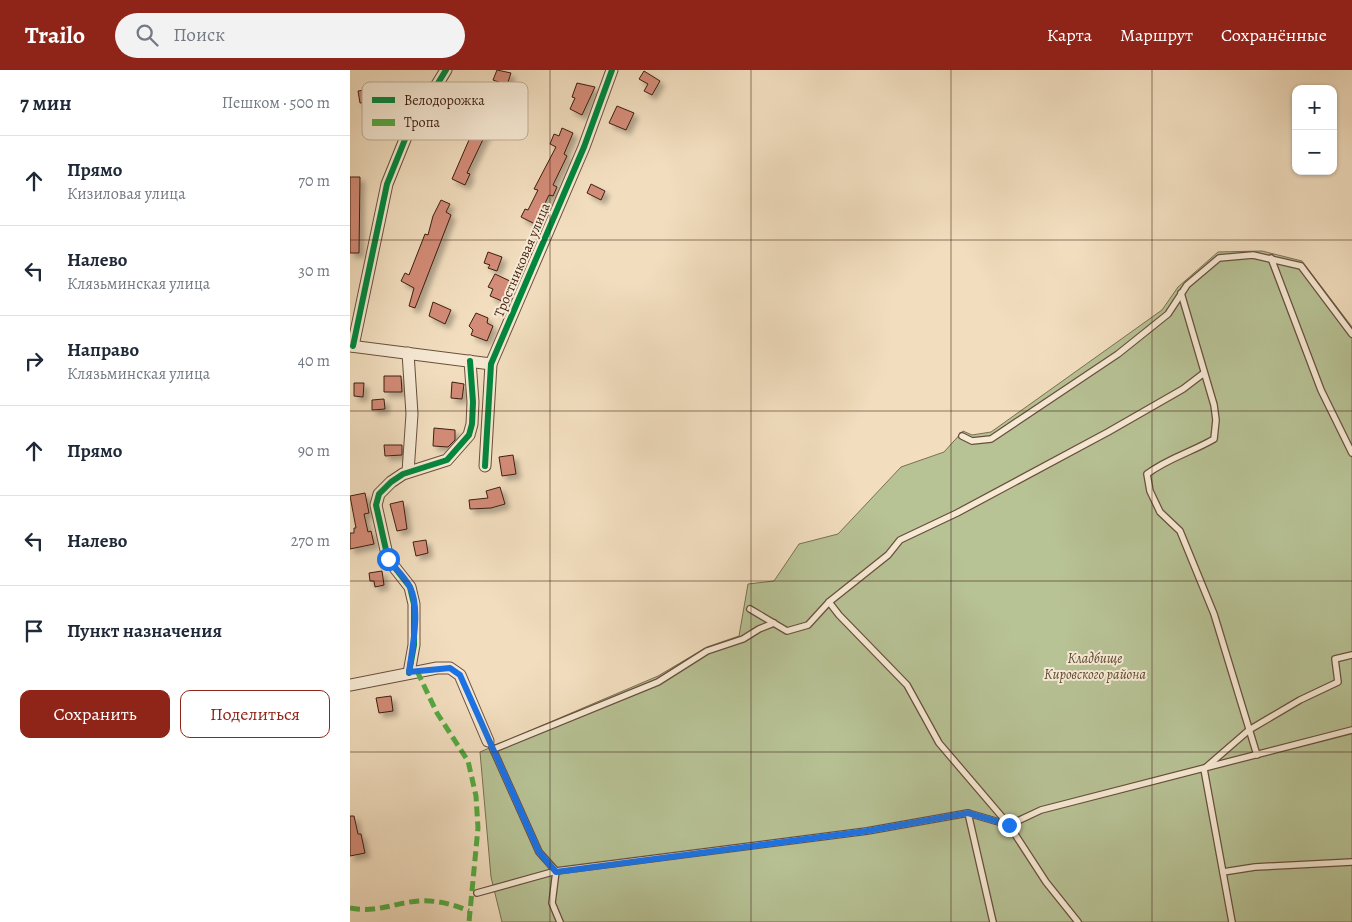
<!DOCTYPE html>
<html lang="ru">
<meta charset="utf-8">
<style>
:root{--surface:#fff;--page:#f2f2f3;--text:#1f2937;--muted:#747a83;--line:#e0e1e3;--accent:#8f2418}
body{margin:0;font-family:Alegreya,serif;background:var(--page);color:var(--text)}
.controls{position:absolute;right:15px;top:15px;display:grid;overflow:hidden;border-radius:10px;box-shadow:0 1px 4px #0004}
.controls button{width:45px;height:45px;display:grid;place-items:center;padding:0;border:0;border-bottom:1px solid var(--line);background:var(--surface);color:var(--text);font:25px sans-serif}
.stop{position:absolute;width:15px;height:15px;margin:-11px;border:4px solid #1a73e8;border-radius:50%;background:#fff}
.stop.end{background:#1a73e8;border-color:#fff;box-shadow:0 1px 5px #0008}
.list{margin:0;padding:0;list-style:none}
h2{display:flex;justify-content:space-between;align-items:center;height:65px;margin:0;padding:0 20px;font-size:21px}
h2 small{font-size:16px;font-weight:400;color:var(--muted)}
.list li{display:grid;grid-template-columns:32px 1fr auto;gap:15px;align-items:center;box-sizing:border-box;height:90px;padding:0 20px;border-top:1px solid var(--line)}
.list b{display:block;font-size:19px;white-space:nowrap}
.list p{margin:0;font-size:16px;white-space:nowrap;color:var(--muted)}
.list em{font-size:16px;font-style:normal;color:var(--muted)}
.actions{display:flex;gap:10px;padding:15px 20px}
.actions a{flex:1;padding:11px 0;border:1px solid var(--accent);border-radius:10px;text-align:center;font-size:18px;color:var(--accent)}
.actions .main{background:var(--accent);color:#fff}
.icon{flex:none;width:28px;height:28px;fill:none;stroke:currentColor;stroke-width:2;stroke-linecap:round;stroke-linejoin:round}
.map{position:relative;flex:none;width:1002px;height:852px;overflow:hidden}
header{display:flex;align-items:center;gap:30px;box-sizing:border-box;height:70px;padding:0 25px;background:var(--accent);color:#fff}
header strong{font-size:24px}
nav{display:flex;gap:28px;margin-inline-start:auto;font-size:18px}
.search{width:350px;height:45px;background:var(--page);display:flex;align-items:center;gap:12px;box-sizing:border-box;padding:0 18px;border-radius:28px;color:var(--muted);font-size:19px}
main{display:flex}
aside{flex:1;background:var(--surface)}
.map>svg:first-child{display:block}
.green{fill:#b7c295;stroke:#7a7052}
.building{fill:#d38c78;stroke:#3d1f10;filter:url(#shadow)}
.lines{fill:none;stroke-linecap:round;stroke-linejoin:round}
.lane-casing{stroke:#6a4f3c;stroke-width:8}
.street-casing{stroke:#6a4f3c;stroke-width:13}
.lane{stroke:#f7ead5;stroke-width:5.5}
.street{stroke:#f7ead5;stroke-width:11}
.quiet{stroke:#55aa42;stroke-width:5;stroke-dasharray:10 5;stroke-linecap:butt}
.cycleway-casing{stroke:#f7ead5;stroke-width:9}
.cycleway{stroke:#00873e;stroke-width:6}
.route{stroke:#1a73e8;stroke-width:6}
.grid{fill:none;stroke:#3d1f10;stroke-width:1;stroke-opacity:0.55}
.labels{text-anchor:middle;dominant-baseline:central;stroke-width:4;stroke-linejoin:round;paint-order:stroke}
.street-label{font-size:14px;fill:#3d1f10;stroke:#f7ead5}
.park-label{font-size:14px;font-style:italic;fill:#5c4831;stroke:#f7ead5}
.key{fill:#f7ead5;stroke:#bfad9a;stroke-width:1}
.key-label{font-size:14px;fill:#3d1f10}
</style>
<header>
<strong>Trailo</strong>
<div class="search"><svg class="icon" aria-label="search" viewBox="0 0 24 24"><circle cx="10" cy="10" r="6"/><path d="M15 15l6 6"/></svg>Поиск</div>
<nav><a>Карта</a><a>Маршрут</a><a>Сохранённые</a></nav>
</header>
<main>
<aside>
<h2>7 мин<small>Пешком · 500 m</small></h2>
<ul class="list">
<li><svg class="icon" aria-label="ahead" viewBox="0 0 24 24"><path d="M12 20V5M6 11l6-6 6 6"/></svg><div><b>Прямо</b><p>Кизиловая улица</p></div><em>70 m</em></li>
<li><svg class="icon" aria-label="left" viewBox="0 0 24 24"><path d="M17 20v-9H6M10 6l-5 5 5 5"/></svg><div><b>Налево</b><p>Клязьминская улица</p></div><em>30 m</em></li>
<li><svg class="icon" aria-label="right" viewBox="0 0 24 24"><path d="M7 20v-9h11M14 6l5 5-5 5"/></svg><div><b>Направо</b><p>Клязьминская улица</p></div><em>40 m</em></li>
<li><svg class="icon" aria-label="ahead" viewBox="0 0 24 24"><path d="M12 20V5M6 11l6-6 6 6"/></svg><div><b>Прямо</b></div><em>90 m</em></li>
<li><svg class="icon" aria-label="left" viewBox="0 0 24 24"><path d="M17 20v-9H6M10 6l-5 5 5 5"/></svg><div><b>Налево</b></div><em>270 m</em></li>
<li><svg class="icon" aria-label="arrive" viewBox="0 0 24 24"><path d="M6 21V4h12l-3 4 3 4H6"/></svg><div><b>Пункт назначения</b></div></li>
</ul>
<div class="actions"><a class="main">Сохранить</a><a>Поделиться</a></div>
</aside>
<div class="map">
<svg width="1002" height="852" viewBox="0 0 1002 852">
<defs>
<filter id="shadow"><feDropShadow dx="4.5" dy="4.5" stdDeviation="2.5" flood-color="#0004"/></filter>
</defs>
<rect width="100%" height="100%" fill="#f2debf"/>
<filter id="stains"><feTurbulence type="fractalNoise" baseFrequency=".004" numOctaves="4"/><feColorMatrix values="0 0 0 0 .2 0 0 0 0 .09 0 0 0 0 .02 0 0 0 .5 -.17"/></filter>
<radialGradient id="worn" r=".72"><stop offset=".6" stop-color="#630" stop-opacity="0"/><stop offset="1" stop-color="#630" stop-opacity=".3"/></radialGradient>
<polygon class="green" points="912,181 952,191 1002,257 1002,852 152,852 141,807 130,682 308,606 357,577 389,566 398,514 424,511 449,474 488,464 551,397 594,382 613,361 622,365 641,362 812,240 828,217 868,182"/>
<g class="building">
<polygon points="147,0 161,3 157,15 143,10"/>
<polygon points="294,1 310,11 302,25 294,21 298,14 289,9"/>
<polygon points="227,13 245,17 232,45 220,39 225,28 222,27"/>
<polygon points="22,19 24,31 10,33 8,21"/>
<polygon points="135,33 148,38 117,103 120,104 115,115 102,109"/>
<polygon points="267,36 284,43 276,60 259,53"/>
<polygon points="212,58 223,63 214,84 217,86 203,115 207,117 203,126 199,125 185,154 171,147 175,139 178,140 188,120 184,119 206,77 200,74 204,64 209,66"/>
<polygon points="0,107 10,107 9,183 0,183"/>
<polygon points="241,114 255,121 251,130 237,123"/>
<polygon points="91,130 100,134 96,142 101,145 65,238 59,236 64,218 51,211 55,203 59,205 75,164 78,165 83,146"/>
<polygon points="138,182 152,187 147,201 138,198 140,195 134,193"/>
<polygon points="145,204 162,212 152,231 140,226 143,219 138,217"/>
<polygon points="83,232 101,240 95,254 79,246"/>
<polygon points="126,243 138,248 137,253 143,256 137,271 121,265 123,260 119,256"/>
<polygon points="34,306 51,306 52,322 34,322"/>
<polygon points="102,312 114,314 112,329 101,328"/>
<polygon points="4,313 14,313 13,327 4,326"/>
<polygon points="34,329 35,339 22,340 22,330"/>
<polygon points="84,358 105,360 105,370 98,377 83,376"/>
<polygon points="34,375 52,375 52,385 35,386"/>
<polygon points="163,385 166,404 152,406 149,387"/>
<polygon points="150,417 155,434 141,438 120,439 119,430 138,428 136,421"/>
<polygon points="15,423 19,443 14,444 18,462 21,461 24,474 0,479 0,463 4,463 4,458 6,458 0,426"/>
<polygon points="53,431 57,459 47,461 40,434"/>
<polygon points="76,470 78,483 66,486 63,472"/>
<polygon points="32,501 34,515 25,517 24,511 20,511 19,503"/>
<polygon points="41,626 43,641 29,643 26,628"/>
<polygon points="0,746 4,746 8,764 11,764 15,783 0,786"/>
</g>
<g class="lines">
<defs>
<g id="lane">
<polyline points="921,188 971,320 1002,383"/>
<path d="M831 223 864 335 866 350 864 369C842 382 818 388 797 404L800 421 810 442 830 461 864 544 907 685"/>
<polyline points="612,366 622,371 641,369 768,284 818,244 837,215 869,188 903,185 951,196 1002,264"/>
<polyline points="479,532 538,485 550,470 607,443 758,362 833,319 854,303"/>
<polyline points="400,539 437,561 458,555 479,532 489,545 557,615 589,673 659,755 696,812 728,852"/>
<polyline points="142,677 189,782 206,801 202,833 210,852"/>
<polyline points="144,679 308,612 357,581 393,569 409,559 424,553"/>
<polyline points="618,743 643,852"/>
<polyline points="873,802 905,797 1002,792"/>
<polyline points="127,823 206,801 517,761 618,743 659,755 691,740 1002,660"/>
<polyline points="882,852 854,699 899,660 950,630 988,612 985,589 1002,585"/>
</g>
<g id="street">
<polyline points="0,276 141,294"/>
<polyline points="3,276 37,114 58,62 96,0"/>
<polyline points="58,283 62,344 58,402"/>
<polyline points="135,396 141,294 234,77 262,0"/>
<polyline points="59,603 64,575 64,534 60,517 38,489 26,435 29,424 41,412 53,404 97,390 119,365 122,354 123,332 120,291"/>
<polyline points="0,615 87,598 100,598 110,605 138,671"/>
</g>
</defs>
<use href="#lane" class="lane-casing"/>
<use href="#street" class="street-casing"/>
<use href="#lane" class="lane"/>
<use href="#street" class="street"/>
<g class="quiet">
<polyline points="67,601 87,643 118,691 126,726 128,758 119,852"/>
<path d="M0 838C28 843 43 833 69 831 87 830 102 834 119 841"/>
</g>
<defs>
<g id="cycleway">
<polyline points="3,276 37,114 58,62 96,0"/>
<polyline points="135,396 141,294 234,77 262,0"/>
<polyline points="59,603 64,575 64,534 60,517 38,489 26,435 29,424 41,412 53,404 97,390 119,365 122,354 123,332 120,291"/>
</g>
</defs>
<use href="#cycleway" class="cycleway-casing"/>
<use href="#cycleway" class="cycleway"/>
</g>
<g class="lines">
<path class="route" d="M38 489C45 498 55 507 60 517 71 539 62 579 59 602L100 598 110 605 189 782 206 802 517 761 618 743 659 755"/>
</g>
<path class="grid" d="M200 0V852M401 0V852M601 0V852M802 0V852M0 170H1002M0 341H1002M0 511H1002M0 682H1002"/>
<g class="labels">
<g class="street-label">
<text transform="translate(172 190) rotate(-67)">Тростниковая улица</text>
</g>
<g class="park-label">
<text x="745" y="588">Кладбище<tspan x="745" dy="16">Кировского района</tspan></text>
</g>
</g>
<rect x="12" y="12" width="166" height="58" rx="8" class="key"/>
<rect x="22" y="27" width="23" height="6" fill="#00873e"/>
<rect x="22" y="49" width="23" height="7" fill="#55aa42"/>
<g class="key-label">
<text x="54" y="35">Велодорожка</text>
<text x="54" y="57">Тропа</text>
</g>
<rect width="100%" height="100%" filter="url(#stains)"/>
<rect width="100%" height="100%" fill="url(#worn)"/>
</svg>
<div class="controls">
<button>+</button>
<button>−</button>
</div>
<div class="stop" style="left:38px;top:489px"></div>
<div class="stop end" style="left:659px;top:755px"></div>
</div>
</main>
